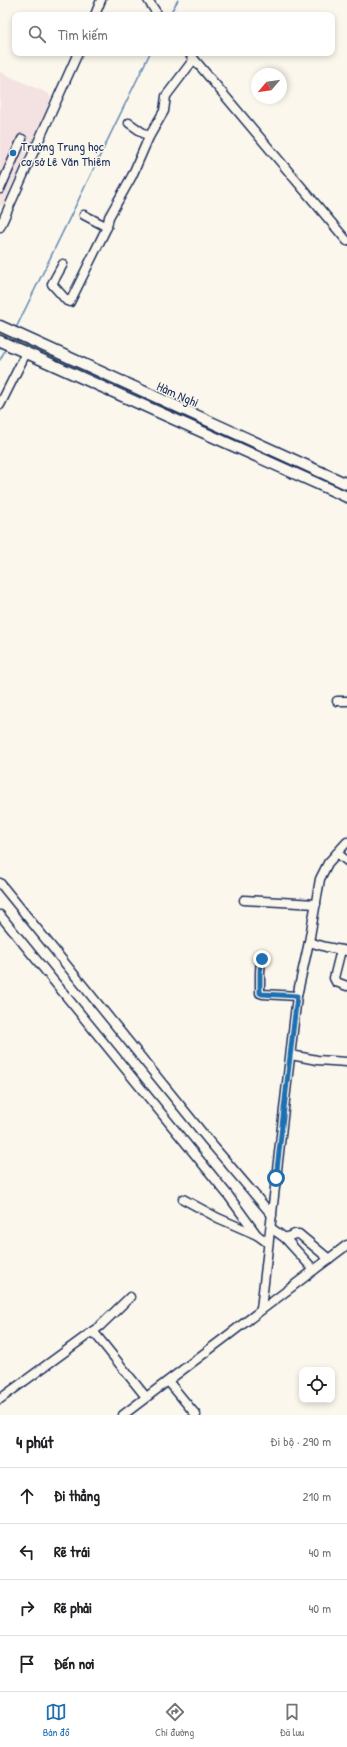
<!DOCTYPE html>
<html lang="vi">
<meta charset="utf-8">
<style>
:root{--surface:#fff;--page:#f6f6f6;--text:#202124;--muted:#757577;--line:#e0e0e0;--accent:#1f6fb2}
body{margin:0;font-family:"Patrick Hand",sans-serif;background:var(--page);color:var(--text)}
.controls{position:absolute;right:12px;bottom:12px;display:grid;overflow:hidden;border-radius:8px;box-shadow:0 2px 6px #0003}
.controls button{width:36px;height:36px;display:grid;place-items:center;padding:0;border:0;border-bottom:1px solid var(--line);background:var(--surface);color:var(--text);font:20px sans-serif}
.compass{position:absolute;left:251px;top:68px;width:36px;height:36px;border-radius:50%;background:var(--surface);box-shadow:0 2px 6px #0003;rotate:241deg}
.stop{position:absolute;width:12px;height:12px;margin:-9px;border:3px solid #1f6fb2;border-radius:50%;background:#fff}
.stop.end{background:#1f6fb2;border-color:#fff;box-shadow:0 1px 4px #0008}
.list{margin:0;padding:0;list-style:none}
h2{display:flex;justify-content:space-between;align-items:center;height:52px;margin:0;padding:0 16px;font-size:17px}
h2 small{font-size:13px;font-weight:400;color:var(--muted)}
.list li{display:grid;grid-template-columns:26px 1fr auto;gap:12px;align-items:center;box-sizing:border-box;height:56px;padding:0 16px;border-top:1px solid var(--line)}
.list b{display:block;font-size:15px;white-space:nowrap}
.list em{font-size:13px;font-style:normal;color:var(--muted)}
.icon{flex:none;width:22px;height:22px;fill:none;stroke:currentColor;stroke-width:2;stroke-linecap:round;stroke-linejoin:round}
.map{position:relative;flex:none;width:347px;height:1415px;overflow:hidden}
.search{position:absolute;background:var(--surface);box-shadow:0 2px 6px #0003;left:12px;right:12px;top:12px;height:44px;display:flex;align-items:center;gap:10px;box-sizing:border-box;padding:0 14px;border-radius:8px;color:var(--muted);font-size:15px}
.sheet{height:276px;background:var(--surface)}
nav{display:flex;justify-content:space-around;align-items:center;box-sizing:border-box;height:56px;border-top:1px solid var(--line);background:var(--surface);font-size:11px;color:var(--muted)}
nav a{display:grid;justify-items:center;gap:2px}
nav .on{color:var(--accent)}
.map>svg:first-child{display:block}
.built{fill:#f4e1e1}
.green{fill:#c6d386;stroke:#708172}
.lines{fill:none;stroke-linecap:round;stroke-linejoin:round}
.stream{stroke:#6087b3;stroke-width:1.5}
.minor-casing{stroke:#1b2f5e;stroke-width:11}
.major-casing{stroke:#1b2f5e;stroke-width:13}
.minor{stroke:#fbf7ec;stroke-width:8}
.major{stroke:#fbf7ec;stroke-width:10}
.route{stroke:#1f6fb2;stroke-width:5}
.poi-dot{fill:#1f6fb2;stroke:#fbf7ec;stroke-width:1.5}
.labels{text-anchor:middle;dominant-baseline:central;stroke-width:3;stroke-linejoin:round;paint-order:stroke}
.poi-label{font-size:13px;fill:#1b2f5e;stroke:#fbf7ec;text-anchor:start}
.street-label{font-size:13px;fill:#1b2f5e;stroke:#fbf7ec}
</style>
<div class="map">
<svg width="347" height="1415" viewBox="0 0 347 1415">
<rect width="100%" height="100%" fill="#fbf7ec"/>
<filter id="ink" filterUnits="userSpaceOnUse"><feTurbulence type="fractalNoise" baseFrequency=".025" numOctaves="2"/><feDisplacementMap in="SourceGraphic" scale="8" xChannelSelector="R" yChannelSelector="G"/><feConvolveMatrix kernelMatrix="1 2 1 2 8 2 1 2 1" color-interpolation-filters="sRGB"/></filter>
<g filter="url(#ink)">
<polygon class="built" points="0,72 49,94 51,98 50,101 3,205 0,207"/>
<g class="green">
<polygon points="0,332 120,387 119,390 0,336"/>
<polygon points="137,393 347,487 347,492 135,396"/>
</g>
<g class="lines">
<g class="stream">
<polyline points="169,15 178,0"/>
<polyline points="16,328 150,53"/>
<polyline points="0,360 6,348"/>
</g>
<defs>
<g id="minor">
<polyline points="148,0 158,15"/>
<polyline points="95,15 101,0"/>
<polyline points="194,59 347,241"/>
<polyline points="129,123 149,137 164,111 166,96 194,59 189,53"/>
<polyline points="0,189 22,139"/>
<polyline points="0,227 78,53"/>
<polyline points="107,227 109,217 132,176 149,137"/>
<polyline points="63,264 52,284 67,301 70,302 107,227 84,215"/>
<polyline points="0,405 26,353"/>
<polyline points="337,701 347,701"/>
<polyline points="337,853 347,861"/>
<polyline points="0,883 209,1141 272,1215"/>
<polyline points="244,900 316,904"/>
<polyline points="0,915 228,1195 257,1235 268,1243"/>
<polyline points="309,942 326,947 347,951"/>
<polyline points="341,950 334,978 336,982 347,986"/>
<polyline points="261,959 260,972 260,993 263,994 297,996"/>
<polyline points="291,1055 317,1060 347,1062"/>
<polyline points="183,1199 218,1218 257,1235"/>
<polyline points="271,1228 285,1238 314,1270"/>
<polyline points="285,1238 295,1234 299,1234 329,1259"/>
<polyline points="261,1309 297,996 309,942 320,879 328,863 347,842"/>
<polyline points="93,1331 146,1397"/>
<polyline points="168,1381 196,1415"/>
<polyline points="0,1399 100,1326 130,1297"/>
<polyline points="123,1415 347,1245"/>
</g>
<g id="major">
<polyline points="0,326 347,484"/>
<polyline points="0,341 347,497"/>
</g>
</defs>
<use href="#minor" class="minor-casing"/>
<use href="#major" class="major-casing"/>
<use href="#minor" class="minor"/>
<use href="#major" class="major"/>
</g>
</g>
<g class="lines" filter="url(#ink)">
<polyline class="route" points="262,959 260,972 260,993 262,994 297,996 276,1178"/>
</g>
<circle class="poi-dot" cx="13" cy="153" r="4"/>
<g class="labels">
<g class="poi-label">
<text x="21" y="146">Trường Trung học<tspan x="21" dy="15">cơ sở Lê Văn Thiêm</tspan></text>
</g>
<g class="street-label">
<text transform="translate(178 394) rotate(24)">Hàm Nghi</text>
</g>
</g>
</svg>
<div class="controls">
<button><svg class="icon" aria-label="locate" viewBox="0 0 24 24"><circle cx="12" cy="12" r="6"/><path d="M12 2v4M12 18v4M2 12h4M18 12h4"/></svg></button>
</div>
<svg class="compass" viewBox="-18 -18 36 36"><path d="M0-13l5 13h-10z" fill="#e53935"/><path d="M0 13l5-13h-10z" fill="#757577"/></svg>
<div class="stop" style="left:276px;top:1178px"></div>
<div class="stop end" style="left:262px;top:959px"></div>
<div class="search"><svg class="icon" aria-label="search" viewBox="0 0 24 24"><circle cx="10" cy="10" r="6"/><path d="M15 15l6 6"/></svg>Tìm kiếm</div>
</div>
<section class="sheet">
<h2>4 phút<small>Đi bộ · 290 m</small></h2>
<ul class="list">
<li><svg class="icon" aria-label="ahead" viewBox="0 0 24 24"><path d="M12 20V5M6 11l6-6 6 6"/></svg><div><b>Đi thẳng</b></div><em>210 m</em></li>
<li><svg class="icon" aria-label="left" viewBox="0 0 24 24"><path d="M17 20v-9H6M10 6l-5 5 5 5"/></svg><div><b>Rẽ trái</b></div><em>40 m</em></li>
<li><svg class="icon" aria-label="right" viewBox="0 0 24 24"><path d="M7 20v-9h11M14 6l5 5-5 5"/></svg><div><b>Rẽ phải</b></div><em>40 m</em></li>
<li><svg class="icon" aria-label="arrive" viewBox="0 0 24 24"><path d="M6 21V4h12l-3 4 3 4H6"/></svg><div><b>Đến nơi</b></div></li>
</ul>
</section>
<nav>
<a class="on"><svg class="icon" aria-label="map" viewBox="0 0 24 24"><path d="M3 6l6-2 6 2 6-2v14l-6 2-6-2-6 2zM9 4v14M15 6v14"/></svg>Bản đồ</a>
<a><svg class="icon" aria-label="directions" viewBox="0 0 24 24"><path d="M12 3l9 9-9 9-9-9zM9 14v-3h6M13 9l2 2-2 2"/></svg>Chỉ đường</a>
<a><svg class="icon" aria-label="saved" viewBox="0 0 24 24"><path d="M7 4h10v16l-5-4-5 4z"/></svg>Đã lưu</a>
</nav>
